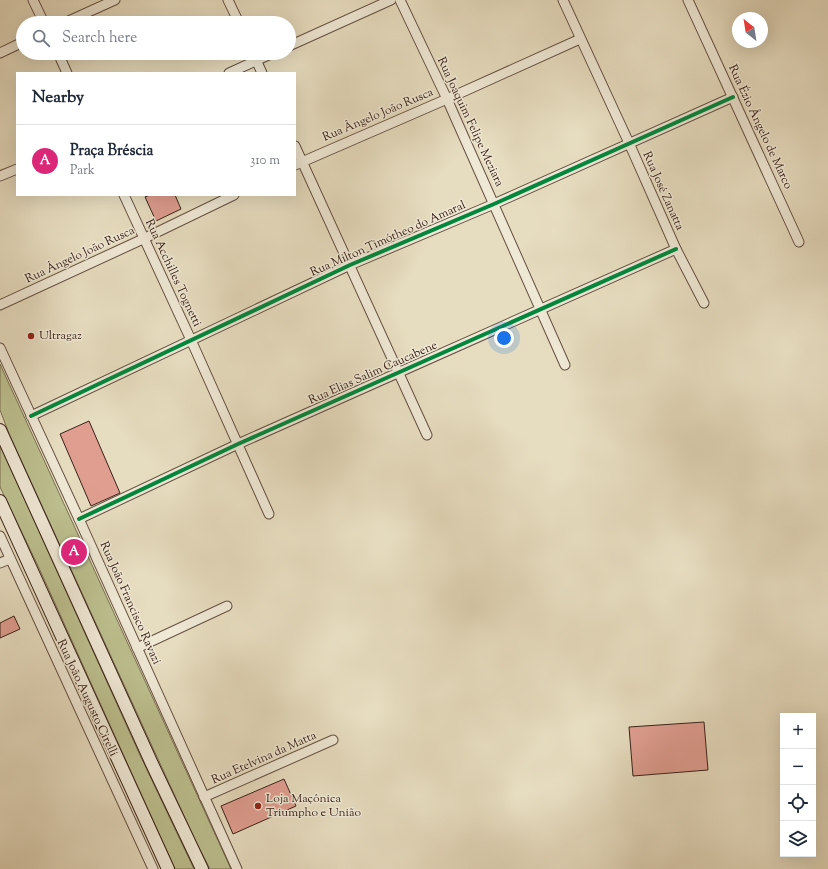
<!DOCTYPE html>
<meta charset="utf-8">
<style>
:root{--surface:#fff;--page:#f2f2f3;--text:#1f2937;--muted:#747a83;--line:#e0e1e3;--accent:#db2777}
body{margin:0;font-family:"Sorts Mill Goudy",serif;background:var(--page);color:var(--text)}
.controls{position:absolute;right:12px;bottom:12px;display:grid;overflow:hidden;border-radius:0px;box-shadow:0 4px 16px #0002}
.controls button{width:36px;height:36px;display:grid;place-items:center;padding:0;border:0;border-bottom:1px solid var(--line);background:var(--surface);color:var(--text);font:20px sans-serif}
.compass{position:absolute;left:732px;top:12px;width:36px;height:36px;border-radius:50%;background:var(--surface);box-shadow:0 4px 16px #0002;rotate:330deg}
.you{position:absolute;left:504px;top:338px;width:14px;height:14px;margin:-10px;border:3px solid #fff;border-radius:50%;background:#1a73e8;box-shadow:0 0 0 6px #1a73e833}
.badge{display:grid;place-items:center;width:26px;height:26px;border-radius:50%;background:var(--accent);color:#fff;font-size:13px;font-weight:700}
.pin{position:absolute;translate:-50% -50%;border:2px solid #fff;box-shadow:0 1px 4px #0006}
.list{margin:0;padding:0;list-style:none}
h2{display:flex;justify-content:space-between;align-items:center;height:52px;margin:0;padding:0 16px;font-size:17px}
h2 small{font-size:13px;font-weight:400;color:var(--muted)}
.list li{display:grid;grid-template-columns:26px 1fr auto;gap:12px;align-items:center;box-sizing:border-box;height:72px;padding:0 16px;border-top:1px solid var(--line)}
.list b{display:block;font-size:15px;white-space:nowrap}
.list p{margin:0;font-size:13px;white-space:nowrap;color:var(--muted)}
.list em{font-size:13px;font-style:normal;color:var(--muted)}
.icon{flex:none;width:22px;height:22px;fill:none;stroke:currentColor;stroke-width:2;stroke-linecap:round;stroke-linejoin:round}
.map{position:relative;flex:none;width:828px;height:869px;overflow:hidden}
.search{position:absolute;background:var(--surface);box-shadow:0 4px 16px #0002;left:16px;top:16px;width:280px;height:44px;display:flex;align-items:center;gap:10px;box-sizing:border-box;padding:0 14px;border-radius:22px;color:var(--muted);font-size:15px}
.panel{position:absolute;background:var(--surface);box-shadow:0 4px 16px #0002;left:16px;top:72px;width:280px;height:124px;border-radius:0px}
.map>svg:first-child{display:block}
.green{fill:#bcbe8d;stroke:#7a7052}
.building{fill:#e09e91;stroke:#392217}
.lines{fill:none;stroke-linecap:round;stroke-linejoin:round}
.minor-casing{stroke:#645041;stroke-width:11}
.secondary-casing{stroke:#392217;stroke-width:14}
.minor{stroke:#efe8d5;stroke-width:9}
.secondary{stroke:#efe8d5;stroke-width:12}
.cycleway-casing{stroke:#efe8d5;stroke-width:6}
.cycleway{stroke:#00873e;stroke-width:4}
.poi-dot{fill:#8f2418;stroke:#efe8d5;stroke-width:1.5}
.labels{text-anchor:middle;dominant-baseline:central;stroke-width:3;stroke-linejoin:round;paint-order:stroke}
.street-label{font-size:12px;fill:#392217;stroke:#efe8d5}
.poi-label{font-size:12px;fill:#392217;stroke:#efe8d5;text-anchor:start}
</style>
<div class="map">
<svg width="828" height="869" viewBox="0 0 828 869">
<rect width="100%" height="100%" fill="#e6dcbf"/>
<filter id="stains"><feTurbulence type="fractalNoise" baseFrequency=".005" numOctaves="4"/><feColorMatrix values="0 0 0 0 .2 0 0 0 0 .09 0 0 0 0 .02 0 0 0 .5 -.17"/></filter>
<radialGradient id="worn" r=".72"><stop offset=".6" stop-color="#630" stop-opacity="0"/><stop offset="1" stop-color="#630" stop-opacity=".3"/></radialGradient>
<g class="green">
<polygon points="0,364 231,869 210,869 196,842 10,436 0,410"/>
<polygon points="0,445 139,753 194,869 175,869 39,568 0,487"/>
</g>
<g class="building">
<polygon points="150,195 175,195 181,209 156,221 145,197"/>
<polygon points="89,421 120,493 91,506 60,434"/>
<polygon points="14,616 20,629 0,638 0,623"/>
<polygon points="704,722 708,770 633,776 629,727"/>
<polygon points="284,779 296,806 233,834 221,806"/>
</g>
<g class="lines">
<defs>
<g id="minor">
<polyline points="33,0 44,23"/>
<polyline points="228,0 239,23"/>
<polyline points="400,0 447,99 565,365"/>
<polyline points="563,0 629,143 676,249 704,303"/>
<polyline points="688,0 799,242"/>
<polyline points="64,23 115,0"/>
<polyline points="289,46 391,0"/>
<polyline points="0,53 23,42"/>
<polyline points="58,53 67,73"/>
<polyline points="253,53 262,73"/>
<polyline points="229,73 273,53"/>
<polyline points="295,146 427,435"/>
<polyline points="295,165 447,99 580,39"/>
<polyline points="0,176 17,169"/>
<polyline points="124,195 191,340 269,514"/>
<polyline points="0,305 143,239 234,195"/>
<polyline points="0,348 79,519 237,869"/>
<polyline points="31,416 350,265 494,204 733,97"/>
<polyline points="79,519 238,444 676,249"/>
<polyline points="0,536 153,869"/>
<polyline points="0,563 10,559"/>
<polyline points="137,648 227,606"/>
<polyline points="204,797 333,740"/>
</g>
<g id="secondary">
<polyline points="0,430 152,764 202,869"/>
<polyline points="0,501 168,869"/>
</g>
</defs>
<use href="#minor" class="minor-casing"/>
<use href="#secondary" class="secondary-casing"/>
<use href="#minor" class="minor"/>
<use href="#secondary" class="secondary"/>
<defs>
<g id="cycleway">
<polyline points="31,416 350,265 494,204 733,97"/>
<polyline points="79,519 238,444 676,249"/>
</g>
</defs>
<use href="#cycleway" class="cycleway-casing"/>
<use href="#cycleway" class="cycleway"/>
</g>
<g class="poi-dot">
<circle cx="31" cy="336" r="4"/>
<circle cx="258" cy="806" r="4"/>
</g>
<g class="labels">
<g class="street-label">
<text transform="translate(378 115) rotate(-23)">Rua Ângelo João Rusca</text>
<text transform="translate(470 122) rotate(65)">Rua Joaquim Felipe Meziara</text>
<text transform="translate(760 127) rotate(65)">Rua Ézio Ângelo de Marco</text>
<text transform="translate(663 191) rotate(66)">Rua José Zanatta</text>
<text transform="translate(388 239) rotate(-24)">Rua Milton Timótheo do Amaral</text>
<text transform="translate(80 255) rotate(-25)">Rua Ângelo João Rusca</text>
<text transform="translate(173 273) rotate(65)">Rua Acchilles Tognetti</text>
<text transform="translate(373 373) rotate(-24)">Rua Elias Salim Caucabene</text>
<text transform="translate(130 603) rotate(66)">Rua João Francisco Ravazi</text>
<text transform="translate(87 698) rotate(65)">Rua João Augusto Cirelli</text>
<text transform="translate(264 758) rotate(-24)">Rua Etelvina da Matta</text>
</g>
<g class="poi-label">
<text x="39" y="336">Ultragaz</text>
<text x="266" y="799">Loja Maçônica<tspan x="266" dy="14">Triumpho e União</tspan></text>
</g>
</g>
<rect width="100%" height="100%" filter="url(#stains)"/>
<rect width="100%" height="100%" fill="url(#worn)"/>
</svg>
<div class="controls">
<button>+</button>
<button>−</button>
<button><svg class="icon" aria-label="locate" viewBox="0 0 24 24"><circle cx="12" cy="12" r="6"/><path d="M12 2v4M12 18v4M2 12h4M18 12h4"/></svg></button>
<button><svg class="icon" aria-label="layers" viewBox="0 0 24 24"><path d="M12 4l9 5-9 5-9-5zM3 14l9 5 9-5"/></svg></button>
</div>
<svg class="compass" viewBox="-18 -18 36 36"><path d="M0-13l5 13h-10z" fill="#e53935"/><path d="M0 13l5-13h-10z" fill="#747a83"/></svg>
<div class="you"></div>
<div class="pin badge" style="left:74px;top:552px">A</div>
<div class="search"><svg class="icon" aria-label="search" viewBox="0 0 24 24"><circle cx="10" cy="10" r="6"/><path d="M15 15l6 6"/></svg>Search here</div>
<section class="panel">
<h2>Nearby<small></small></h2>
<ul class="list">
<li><span class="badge">A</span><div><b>Praça Bréscia</b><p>Park</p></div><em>310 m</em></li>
</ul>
</section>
</div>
